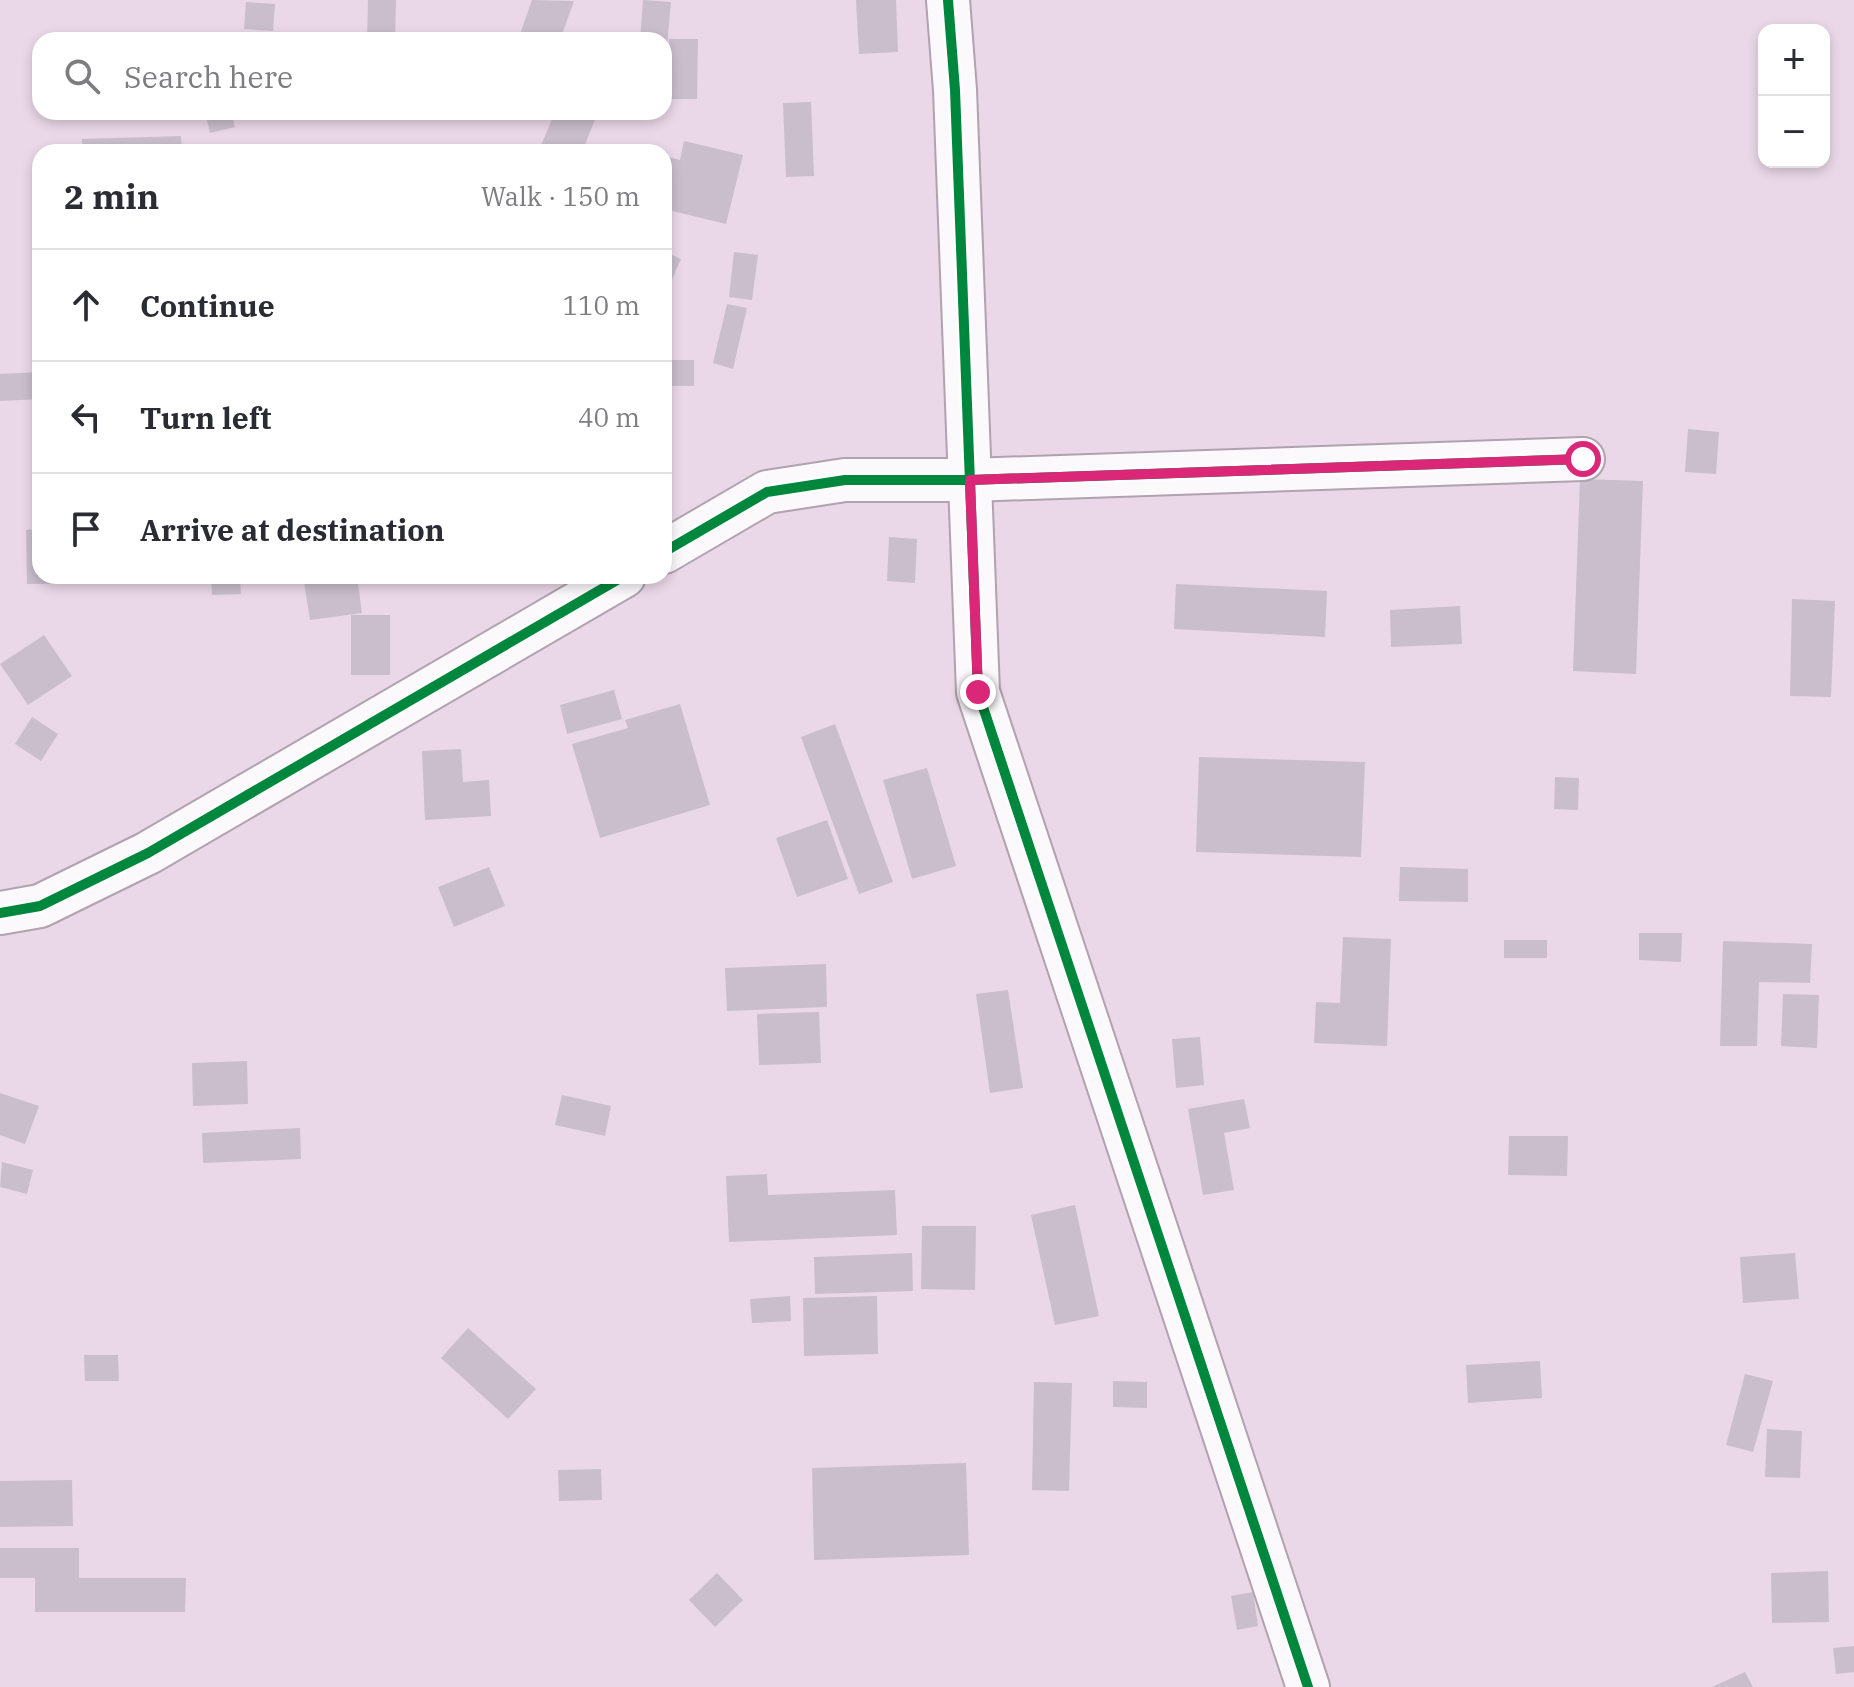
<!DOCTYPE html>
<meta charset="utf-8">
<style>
:root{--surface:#fff;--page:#f2f2f3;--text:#2b2b33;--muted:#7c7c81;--line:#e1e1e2}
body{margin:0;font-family:"IBM Plex Serif",serif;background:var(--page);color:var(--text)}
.controls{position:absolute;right:24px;top:24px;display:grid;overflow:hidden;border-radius:16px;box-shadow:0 4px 12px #0003}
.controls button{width:72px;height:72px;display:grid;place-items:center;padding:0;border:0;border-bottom:2px solid var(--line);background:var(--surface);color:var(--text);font:40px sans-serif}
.stop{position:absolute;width:24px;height:24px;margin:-18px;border:6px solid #db2777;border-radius:50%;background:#fff}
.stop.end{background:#db2777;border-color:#fff;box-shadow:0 2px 8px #0008}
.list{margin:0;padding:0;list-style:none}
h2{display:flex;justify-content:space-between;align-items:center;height:104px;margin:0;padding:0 32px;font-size:34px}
h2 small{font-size:26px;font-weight:400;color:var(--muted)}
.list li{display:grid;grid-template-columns:52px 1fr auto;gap:24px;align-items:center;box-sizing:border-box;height:112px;padding:0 32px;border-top:2px solid var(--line)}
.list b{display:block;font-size:30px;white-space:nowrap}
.list em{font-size:26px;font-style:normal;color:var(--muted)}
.icon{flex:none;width:44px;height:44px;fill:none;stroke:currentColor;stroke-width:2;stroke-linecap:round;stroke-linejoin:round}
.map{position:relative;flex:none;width:1854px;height:1687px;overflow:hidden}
.search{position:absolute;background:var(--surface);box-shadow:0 4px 12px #0003;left:32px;top:32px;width:640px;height:88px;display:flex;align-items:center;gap:20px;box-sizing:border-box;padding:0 28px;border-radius:24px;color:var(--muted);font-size:30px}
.panel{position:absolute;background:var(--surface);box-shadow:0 4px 12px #0003;left:32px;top:144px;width:640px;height:440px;border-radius:24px}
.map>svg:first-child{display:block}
.building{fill:#cabecc}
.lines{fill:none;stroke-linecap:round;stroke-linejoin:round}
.minor-casing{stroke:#b0a2af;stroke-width:46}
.minor{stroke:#fcf9fc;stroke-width:42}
.cycleway-casing{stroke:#fdfdfd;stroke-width:15}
.cycleway{stroke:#00873e;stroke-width:10}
.route{stroke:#db2777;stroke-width:10}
</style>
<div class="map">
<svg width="1854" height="1687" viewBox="0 0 1854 1687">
<rect width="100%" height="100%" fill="#ead8e8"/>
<g class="building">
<polygon points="368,0 396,0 395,40 367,40"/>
<polygon points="532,0 574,1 560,40 518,40"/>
<polygon points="643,0 671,2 667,46 664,40 640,40"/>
<polygon points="856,0 896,0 898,52 859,54"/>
<polygon points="246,2 275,4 273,31 244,29"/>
<polygon points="669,39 698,39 697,99 668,99"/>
<polygon points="811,102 814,176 786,177 783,103"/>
<polygon points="205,112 231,112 235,127 210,133"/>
<polygon points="555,112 598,112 582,152 550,152 540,148"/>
<polygon points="181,136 182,152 82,152 82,139"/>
<polygon points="684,141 743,155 726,224 664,209 664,156 680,160"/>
<polygon points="664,251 681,259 664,297"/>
<polygon points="734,252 758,255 752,300 729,297"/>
<polygon points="727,304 747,308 733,369 713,363"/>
<rect x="664" y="360" width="30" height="26"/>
<polygon points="40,372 40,399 0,401 0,374"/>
<polygon points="1688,429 1719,432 1716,474 1685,472"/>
<polygon points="1580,479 1643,481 1636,674 1573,671"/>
<polygon points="40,529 40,576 121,576 122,583 27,584 26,530"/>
<polygon points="889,537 917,539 915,583 887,581"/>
<polygon points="211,576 240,576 241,594 212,595"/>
<polygon points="303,576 357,576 362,613 310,620"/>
<polygon points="1176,584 1327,591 1325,637 1174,629"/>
<polygon points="1792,599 1835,601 1831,697 1790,696"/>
<polygon points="1460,606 1462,644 1391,647 1390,610"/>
<rect x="351" y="615" width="39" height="60"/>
<polygon points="44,635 72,676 28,705 0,664"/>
<polygon points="614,690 622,719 567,734 560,705"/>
<polygon points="680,704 710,805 600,838 572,744 628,728 625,720"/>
<polygon points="32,717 58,734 41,761 15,744"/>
<polygon points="835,724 893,882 859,894 801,737"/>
<polygon points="461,749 463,782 489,780 491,816 425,820 422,751"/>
<polygon points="1199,757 1365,762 1361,857 1196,852"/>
<polygon points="927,768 956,866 912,879 883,780"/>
<polygon points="1555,777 1579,778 1578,810 1554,809"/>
<polygon points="827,820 848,879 797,897 776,838"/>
<polygon points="489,867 505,906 454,927 438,887"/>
<polygon points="1400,867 1468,869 1468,902 1399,901"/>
<polygon points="1639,933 1682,933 1681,962 1639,960"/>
<polygon points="1343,937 1391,939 1387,1046 1314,1043 1316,1002 1340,1003"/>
<rect x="1504" y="940" width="43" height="18"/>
<polygon points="1723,941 1812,944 1810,983 1759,982 1757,1046 1720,1046"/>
<polygon points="826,964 827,1007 727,1011 725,968"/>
<polygon points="1008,990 1023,1088 990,1093 976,994"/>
<polygon points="1783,994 1819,995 1817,1048 1781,1046"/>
<polygon points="819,1012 821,1063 759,1065 757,1014"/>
<polygon points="1200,1037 1204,1085 1176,1088 1172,1039"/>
<polygon points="247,1061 248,1104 193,1106 192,1063"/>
<polygon points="0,1093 39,1106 25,1144 0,1135"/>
<polygon points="562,1095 611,1106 605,1136 555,1125"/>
<polygon points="1244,1099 1250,1128 1224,1133 1234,1190 1203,1195 1188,1109"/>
<polygon points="300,1128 301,1159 203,1163 202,1133"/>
<polygon points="1509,1136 1568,1136 1567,1176 1508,1175"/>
<polygon points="2,1162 33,1170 27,1194 0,1187"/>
<polygon points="767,1174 768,1195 895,1190 897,1235 729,1242 726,1176"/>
<polygon points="1075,1205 1099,1316 1055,1325 1031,1215"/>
<polygon points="922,1226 976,1226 975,1290 921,1289"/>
<polygon points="912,1253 913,1291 815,1294 814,1257"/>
<polygon points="1795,1253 1799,1299 1743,1303 1740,1257"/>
<polygon points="790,1296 791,1321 752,1323 750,1299"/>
<polygon points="877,1296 878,1354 804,1356 803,1298"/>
<polygon points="468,1328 536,1389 508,1419 441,1358"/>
<polygon points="84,1355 118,1355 119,1381 85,1381"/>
<polygon points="1540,1361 1542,1398 1468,1403 1466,1365"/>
<polygon points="1745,1374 1773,1381 1753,1452 1726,1445"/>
<polygon points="1113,1381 1147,1382 1147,1408 1113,1407"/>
<polygon points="1034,1382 1072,1383 1069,1491 1032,1490"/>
<polygon points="1767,1429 1802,1431 1800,1478 1765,1477"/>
<polygon points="966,1463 969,1555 814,1560 812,1468"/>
<polygon points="601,1469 602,1500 559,1501 558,1470"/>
<polygon points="72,1480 73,1526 0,1527 0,1481"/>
<polygon points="0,1548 79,1548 79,1578 186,1578 185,1612 35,1612 35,1578 0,1578"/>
<polygon points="1828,1571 1829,1622 1772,1623 1771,1573"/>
<polygon points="717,1573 743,1600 715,1627 689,1600"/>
<polygon points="1253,1592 1258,1626 1237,1630 1231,1596"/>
<polygon points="1854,1646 1854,1672 1836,1674 1833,1648"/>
<polygon points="1745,1672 1753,1687 1712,1687"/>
</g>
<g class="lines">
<defs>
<g id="minor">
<polyline points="948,0 955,90 978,692 1308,1687"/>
<polyline points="664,552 767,492 845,480 970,480 1583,459"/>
<polyline points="0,913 40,906 148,853 624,576"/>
</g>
</defs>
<use href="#minor" class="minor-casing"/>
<use href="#minor" class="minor"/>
<defs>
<g id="cycleway">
<polyline points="948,0 955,90 978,692 1308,1687"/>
<polyline points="664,552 767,492 845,480 970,480 1583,459"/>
<polyline points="0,913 40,906 148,853 624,576"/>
</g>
</defs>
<use href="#cycleway" class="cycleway-casing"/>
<use href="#cycleway" class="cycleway"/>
</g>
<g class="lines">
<polyline class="route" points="978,692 970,480 1583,459"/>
</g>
</svg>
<div class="controls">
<button>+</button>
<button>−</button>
</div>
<div class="stop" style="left:1583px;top:459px"></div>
<div class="stop end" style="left:978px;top:692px"></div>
<div class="search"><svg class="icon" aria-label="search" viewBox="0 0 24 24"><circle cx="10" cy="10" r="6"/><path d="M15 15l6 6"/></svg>Search here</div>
<section class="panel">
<h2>2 min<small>Walk · 150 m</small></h2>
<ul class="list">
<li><svg class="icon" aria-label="ahead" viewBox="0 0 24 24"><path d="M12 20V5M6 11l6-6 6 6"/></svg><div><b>Continue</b></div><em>110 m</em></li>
<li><svg class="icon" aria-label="left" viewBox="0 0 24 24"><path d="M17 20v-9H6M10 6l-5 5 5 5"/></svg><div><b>Turn left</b></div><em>40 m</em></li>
<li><svg class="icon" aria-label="arrive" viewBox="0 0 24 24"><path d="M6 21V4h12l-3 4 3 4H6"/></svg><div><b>Arrive at destination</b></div></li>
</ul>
</section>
</div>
